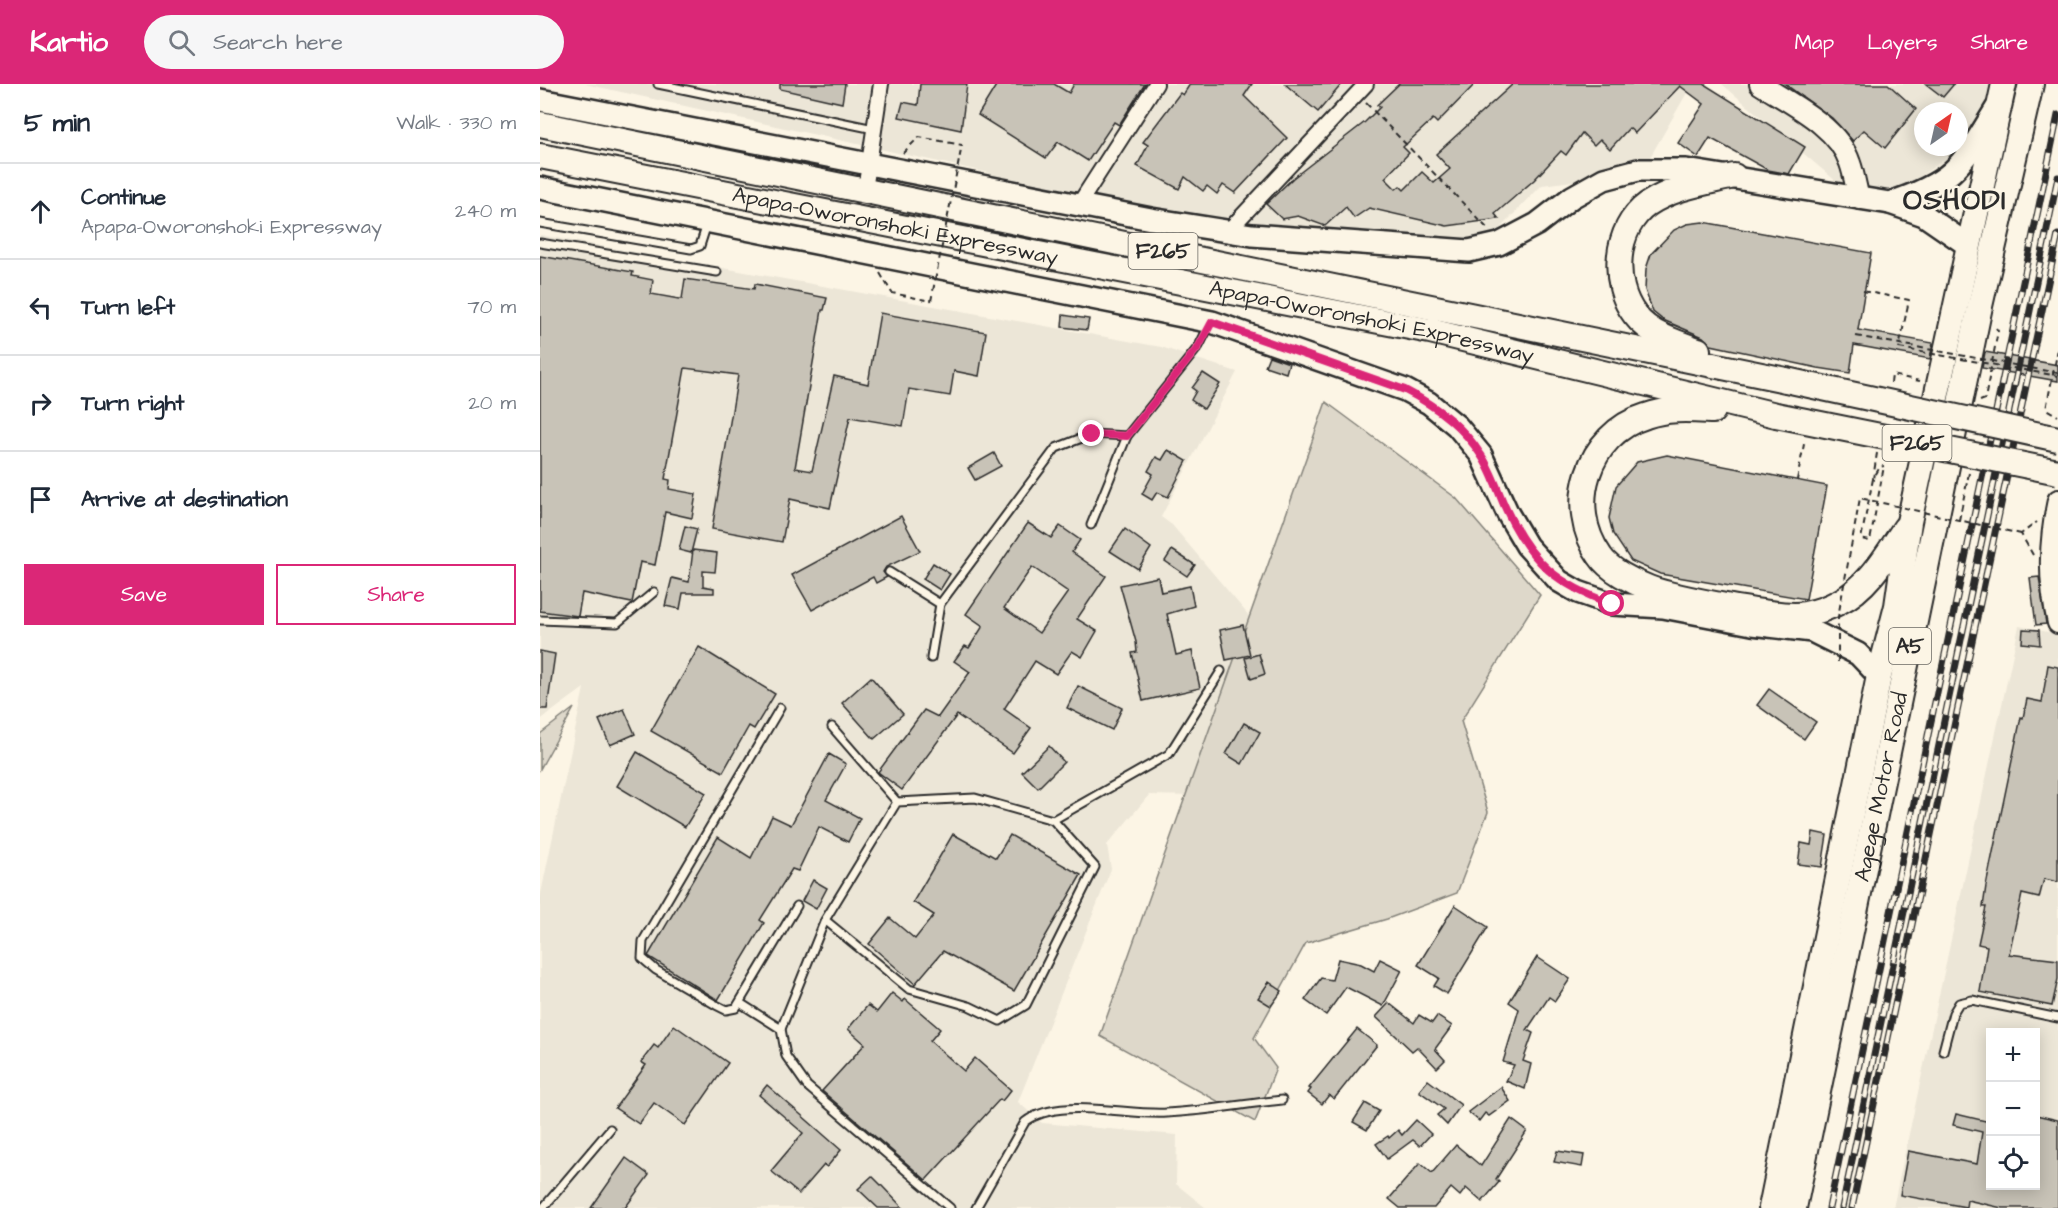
<!DOCTYPE html>
<meta charset="utf-8">
<style>
:root{--surface:#fff;--page:#f6f6f7;--text:#1f2937;--muted:#747a83;--line:#e0e1e3;--accent:#db2777}
body{margin:0;font-family:"Architects Daughter",sans-serif;background:var(--page);color:var(--text)}
.controls{position:absolute;right:18px;bottom:18px;display:grid;overflow:hidden;border-radius:0px;box-shadow:0 3px 15px #0003}
.controls button{width:54px;height:54px;display:grid;place-items:center;padding:0;border:0;border-bottom:2px solid var(--line);background:var(--surface);color:var(--text);font:30px sans-serif}
.compass{position:absolute;left:1374px;top:18px;width:54px;height:54px;border-radius:50%;background:var(--surface);box-shadow:0 3px 15px #0003;rotate:34deg}
.stop{position:absolute;width:18px;height:18px;margin:-14px;border:4px solid #db2777;border-radius:50%;background:#fff}
.stop.end{background:#db2777;border-color:#fff;box-shadow:0 2px 6px #0008}
.list{margin:0;padding:0;list-style:none}
h2{display:flex;justify-content:space-between;align-items:center;height:78px;margin:0;padding:0 24px;font-size:26px}
h2 small{font-size:20px;font-weight:400;color:var(--muted)}
.list li{display:grid;grid-template-columns:39px 1fr auto;gap:18px;align-items:center;box-sizing:border-box;height:96px;padding:0 24px;border-top:2px solid var(--line)}
.list b{display:block;font-size:22px;white-space:nowrap}
.list p{margin:0;font-size:20px;white-space:nowrap;color:var(--muted)}
.list em{font-size:20px;font-style:normal;color:var(--muted)}
.actions{display:flex;gap:12px;padding:18px 24px}
.actions a{flex:1;padding:14px 0;border:2px solid var(--accent);border-radius:0px;text-align:center;font-size:21px;color:var(--accent)}
.actions .main{background:var(--accent);color:#fff}
.icon{flex:none;width:33px;height:33px;fill:none;stroke:currentColor;stroke-width:2;stroke-linecap:round;stroke-linejoin:round}
.map{position:relative;flex:none;width:1518px;height:1124px;overflow:hidden}
header{display:flex;align-items:center;gap:36px;box-sizing:border-box;height:84px;padding:0 30px;background:var(--accent);color:#fff}
header strong{font-size:28px}
nav{display:flex;gap:33px;margin-inline-start:auto;font-size:21px}
.search{width:420px;height:54px;background:var(--page);display:flex;align-items:center;gap:15px;box-sizing:border-box;padding:0 21px;border-radius:33px;color:var(--muted);font-size:22px}
main{display:flex}
aside{flex:1;background:var(--surface)}
.map>svg:first-child{display:block}
.built{fill:#ece6d7;fill-rule:evenodd}
.green{fill:#ded8ca;stroke:#84827a;stroke-width:1.5}
.building{fill:#c8c3b7;stroke:#2b2b2b;stroke-width:1.5;fill-rule:evenodd}
.lines{fill:none;stroke-linecap:round;stroke-linejoin:round}
.lane-casing{stroke:#2b2b2b;stroke-width:11}
.street-casing{stroke:#2b2b2b;stroke-width:18}
.secondary-casing{stroke:#2b2b2b;stroke-width:24}
.primary-casing{stroke:#2b2b2b;stroke-width:26}
.highway-casing{stroke:#2b2b2b;stroke-width:28}
.path{stroke:#2b2b2b;stroke-width:2;stroke-dasharray:6 4.5;stroke-linecap:butt}
.lane{stroke:#fcf5e5;stroke-width:7}
.street{stroke:#fcf5e5;stroke-width:14}
.secondary{stroke:#fcf5e5;stroke-width:20}
.primary{stroke:#fcf5e5;stroke-width:21}
.highway{stroke:#fcf5e5;stroke-width:24}
.rail-casing{stroke:#2b2b2b;stroke-width:7}
.rail{stroke:#fcf5e5;stroke-width:4.5;stroke-dasharray:14;stroke-linecap:butt}
.highway-bridge-casing{stroke:#2b2b2b;stroke-width:28;stroke-linecap:butt}
.path-bridge{stroke:#2b2b2b;stroke-width:2;stroke-dasharray:6 4.5;stroke-linecap:butt}
.highway-bridge{stroke:#fcf5e5;stroke-width:24}
.route{stroke:#db2777;stroke-width:8}
.labels{text-anchor:middle;dominant-baseline:central;stroke-width:5;stroke-linejoin:round;paint-order:stroke}
.shield{fill:#fcf5e5;stroke:#6a6863;stroke-width:1.5}
.shield-label{font-size:21px;font-weight:bold;fill:#2b2b2b}
.street-label{font-size:22px;fill:#2b2b2b;stroke:#fcf5e5}
.district-label{font-size:28px;font-weight:bold;letter-spacing:1.5px;fill:#2b2b2b;stroke:#fcf5e5}
</style>
<header>
<strong>Kartio</strong>
<div class="search"><svg class="icon" aria-label="search" viewBox="0 0 24 24"><circle cx="10" cy="10" r="6"/><path d="M15 15l6 6"/></svg>Search here</div>
<nav><a>Map</a><a>Layers</a><a>Share</a></nav>
</header>
<main>
<aside>
<h2>5 min<small>Walk · 330 m</small></h2>
<ul class="list">
<li><svg class="icon" aria-label="ahead" viewBox="0 0 24 24"><path d="M12 20V5M6 11l6-6 6 6"/></svg><div><b>Continue</b><p>Apapa-Oworonshoki Expressway</p></div><em>240 m</em></li>
<li><svg class="icon" aria-label="left" viewBox="0 0 24 24"><path d="M17 20v-9H6M10 6l-5 5 5 5"/></svg><div><b>Turn left</b></div><em>70 m</em></li>
<li><svg class="icon" aria-label="right" viewBox="0 0 24 24"><path d="M7 20v-9h11M14 6l5 5-5 5"/></svg><div><b>Turn right</b></div><em>20 m</em></li>
<li><svg class="icon" aria-label="arrive" viewBox="0 0 24 24"><path d="M6 21V4h12l-3 4 3 4H6"/></svg><div><b>Arrive at destination</b></div></li>
</ul>
<div class="actions"><a class="main">Save</a><a>Share</a></div>
</aside>
<div class="map">
<svg width="1518" height="1124" viewBox="0 0 1518 1124">
<rect width="100%" height="100%" fill="#fcf5e5"/>
<filter id="ink" filterUnits="userSpaceOnUse"><feTurbulence type="fractalNoise" baseFrequency=".0167" numOctaves="2"/><feDisplacementMap in="SourceGraphic" scale="12" xChannelSelector="R" yChannelSelector="G"/><feConvolveMatrix kernelMatrix="1 2 1 2 8 2 1 2 1" color-interpolation-filters="sRGB"/></filter>
<g filter="url(#ink)">
<g class="built">
<polygon points="45,0 1152,0 1105,82 1078,91 1002,101 937,168 796,160 448,96 449,89"/>
<path d="M1182 0H1465L1462 35 1331 127ZM1383 27H1419V63H1383Z"/>
<polygon points="0,151 621,263 697,288 621,433 632,441 727,553 654,712 609,711 567,761 571,785 478,1018 502,1039 637,1051 636,1100 666,1124 0,1124 0,814 44,604 0,636"/>
<path d="M1479 542 1518 550V1124H1353ZM1450 948H1496V1102H1450Z"/>
</g>
<g class="green">
<polygon points="786,318 916,414 1000,511 921,637 948,728 917,809 847,835 766,859 714,954 736,984 715,1038 560,952"/>
<polygon points="34,624 0,685 0,650"/>
</g>
<g class="building">
<polygon points="240,0 305,0 302,19 240,5"/>
<polygon points="380,0 427,0 421,46 359,33 363,18 378,21"/>
<polygon points="457,0 514,0 529,9 534,0 605,0 579,41 574,38 548,77 518,58 506,74 438,31"/>
<polygon points="650,0 712,0 704,12 747,54 695,109 683,101 677,110 667,102 663,107 645,93 639,105 597,82 608,61 603,58 640,9 643,11"/>
<polygon points="745,0 802,0 778,28"/>
<polygon points="859,0 935,0 897,39 893,35 863,63 869,69 845,94 856,105 860,102 864,106 882,88 894,99 910,85 896,70 973,0 1164,0 1265,63 1249,90 1228,86 1170,54 1158,73 1138,59 1164,20 1140,2 1095,49 1089,44 1070,65 1060,55 1054,61 1042,49 1026,71 1021,67 994,96 955,130 959,135 907,142 829,124 814,134 806,123 785,142 758,132 742,135 726,120 753,94 825,38 840,23 837,21"/>
<polygon points="1245,0 1348,0 1376,25 1345,64 1324,46 1313,57 1292,34"/>
<polygon points="1386,0 1414,0 1403,13"/>
<polygon points="1163,138 1331,169 1318,246 1393,259 1390,275 1314,261 1310,289 1278,284 1171,261 1163,253 1123,236 1113,228 1105,206 1106,185 1111,170 1134,146 1147,140"/>
<polygon points="0,172 93,188 92,192 113,196 111,210 139,215 142,215 145,195 214,205 215,200 287,214 284,226 282,226 255,384 272,387 294,292 328,300 340,229 446,248 439,292 414,287 410,312 369,305 363,342 310,333 290,424 250,415 242,458 172,445 198,291 145,284 125,395 130,396 129,405 156,410 152,434 125,428 115,481 100,478 92,519 42,509 38,532 0,527"/>
<polygon points="523,231 549,235 547,246 522,243"/>
<polygon points="1445,268 1518,281 1518,297 1442,284"/>
<polygon points="729,272 749,279 746,289 725,282"/>
<polygon points="663,289 680,300 664,325 651,316 656,307 652,304"/>
<polygon points="628,366 647,377 628,413 617,408 612,416 602,410 613,390 608,387 616,373 622,376"/>
<polygon points="454,369 461,382 435,396 428,384"/>
<polygon points="1127,371 1287,402 1266,515 1120,490 1091,477 1073,450 1069,434 1076,402 1097,378"/>
<polygon points="361,432 380,467 346,483 343,488 347,493 336,499 333,493 272,526 252,491"/>
<path d="M488 439 511 454 520 442 540 456 532 468 566 492 537 535 557 547 542 573 532 567 516 590 495 577 464 625 491 644 473 669 417 631 362 706 338 688 384 626 398 633 430 588 414 577 425 562 429 564 443 542 426 530ZM492 483 528 508 499 549 464 524Z"/>
<polygon points="145,442 157,445 151,469 139,466"/>
<polygon points="585,445 611,464 598,485 570,467"/>
<polygon points="153,466 177,469 175,488 163,487 163,502 174,504 174,509 143,509 140,525 125,522 132,494 149,498"/>
<polygon points="632,466 655,481 647,492 625,477"/>
<polygon points="393,479 410,490 400,506 383,495"/>
<polygon points="618,493 621,508 650,502 654,522 627,530 636,571 652,567 660,604 603,617 592,569 597,568 596,558 580,501"/>
<polygon points="1499,493 1506,540 1496,541 1490,494"/>
<polygon points="703,541 710,571 686,576 680,546"/>
<polygon points="1483,545 1499,546 1500,561 1482,559"/>
<polygon points="159,563 235,610 214,645 209,642 183,688 111,647"/>
<polygon points="0,567 15,570 7,625 0,625"/>
<polygon points="719,570 725,590 711,595 705,574"/>
<polygon points="1508,581 1518,583 1518,798 1504,795 1499,814 1482,810 1469,870 1518,876 1518,895 1512,922 1440,908 1447,862 1438,860 1446,823 1443,823 1446,802 1481,633 1483,634 1487,615 1502,618"/>
<polygon points="331,593 363,630 334,655 302,619"/>
<polygon points="538,602 582,624 572,646 527,624"/>
<polygon points="1229,605 1276,638 1264,655 1217,621"/>
<polygon points="84,625 95,650 70,661 59,636"/>
<polygon points="704,639 720,648 702,680 686,670"/>
<polygon points="509,662 524,678 498,704 482,688"/>
<polygon points="97,668 166,709 145,743 77,702"/>
<polygon points="289,670 306,680 286,716 320,734 308,758 279,743 258,787 252,785 220,836 224,839 178,916 108,872 178,753 211,774 232,732 251,741"/>
<polygon points="1273,748 1287,751 1282,783 1258,780 1261,759 1271,761"/>
<polygon points="413,750 456,774 470,751 541,791 474,907 403,867 375,900 329,860 350,834 375,855 394,831 373,818"/>
<polygon points="273,796 287,804 276,825 262,817"/>
<polygon points="915,821 948,843 907,910 894,902 899,894 878,881"/>
<polygon points="997,873 1030,895 1015,917 1009,913 987,946 993,949 983,977 991,980 985,1005 966,997 974,981 963,978 979,925 969,918"/>
<polygon points="798,875 821,880 834,887 840,875 862,886 843,922 806,903 786,931 765,916 781,894 792,896"/>
<polygon points="729,898 742,907 731,922 718,914"/>
<polygon points="352,909 363,918 365,915 400,945 390,957 424,987 435,974 471,1006 462,1017 460,1015 386,1096 282,1007 325,960 308,945 328,921 337,928"/>
<polygon points="849,919 874,939 879,931 892,939 897,932 912,942 895,965 905,976 897,984 877,963 872,967 836,933"/>
<polygon points="134,941 188,979 145,1041 114,1019 99,1040 75,1024 106,981 101,978 114,961 118,964"/>
<polygon points="817,945 837,961 794,1015 789,1011 782,1020 768,1009 771,1005 769,1004"/>
<polygon points="888,996 921,1021 907,1041 897,1031 904,1025 879,1007"/>
<polygon points="227,1001 301,1066 287,1083 284,1081 259,1110 231,1087 263,1049 219,1011"/>
<polygon points="961,1003 970,1017 949,1032 945,1029 939,1037 928,1028"/>
<polygon points="825,1019 839,1027 827,1046 813,1038"/>
<polygon points="1416,1030 1450,1038 1450,1101 1496,1101 1496,1031 1518,1036 1518,1124 1462,1124 1427,1116 1426,1123 1360,1111 1368,1067 1437,1080 1442,1048 1413,1041"/>
<polygon points="971,1035 987,1047 956,1095 959,1098 942,1118 926,1104 920,1112 911,1104 894,1124 860,1124 849,1115 880,1079 892,1089 916,1061 941,1082"/>
<polygon points="876,1036 891,1050 880,1062 873,1056 847,1075 836,1060 848,1052 849,1054 858,1046 862,1051"/>
<polygon points="1017,1067 1044,1071 1042,1083 1014,1078"/>
<polygon points="86,1074 109,1091 85,1124 51,1124"/>
<polygon points="332,1092 342,1102 363,1124 338,1124 318,1105"/>
</g>
<g class="lines">
<defs>
<g id="lane">
<polyline points="118,0 334,45"/>
<polyline points="0,139 151,165 160,162 167,140"/>
<polyline points="0,159 177,188"/>
<polyline points="551,441 587,352"/>
<polyline points="349,488 400,520"/>
<polyline points="0,536 77,539 114,508"/>
<polyline points="391,574 400,520 516,364 552,350 587,352 659,262 670,240"/>
<polyline points="240,624 103,857 102,874 116,886 176,921 186,926 196,924 257,822"/>
<polyline points="292,643 357,718"/>
<polyline points="513,736 629,670 681,587"/>
<polyline points="285,836 369,905 429,922 460,937 486,921 555,783 513,736 435,714 357,718 285,836 241,945 246,972 267,1002 410,1124"/>
<polyline points="200,919 241,945"/>
<polyline points="1403,967 1413,929 1419,919 1432,916 1518,934"/>
<polyline points="3,1124 70,1045"/>
<path d="M436 1124 485 1038C518 1012 587 1032 627 1029 665 1027 704 1020 742 1016"/>
</g>
<g id="street">
<polyline points="325,106 341,0"/>
<polyline points="539,120 616,0"/>
<polyline points="688,147 826,0"/>
</g>
<g id="secondary">
<path d="M1220 0C1251 20 1298 42 1310 79 1314 90 1316 103 1319 115"/>
<path d="M1518 416C1509 459 1508 496 1518 539"/>
</g>
<g id="primary">
<polyline points="0,16 611,135 712,151 929,167 959,160 997,140 1032,113 1064,95 1098,86 1146,86 1350,119 1384,131 1429,162"/>
<polyline points="0,104 672,238 865,306 889,319 917,342 941,371 968,430 987,462 1019,497 1038,508 1072,520 1123,523 1212,540 1272,547 1318,570 1339,592"/>
<path d="M1350 119C1416 97 1421 82 1456 25"/>
</g>
<g id="highway">
<polyline points="0,40 1246,296"/>
<path id="s1" d="M0 72 890 247 1236 331"/>
<path d="M1158 266C1137 259 1109 250 1095 231 1071 200 1074 144 1108 120 1133 103 1165 99 1194 92"/>
<path d="M1173 327C1150 326 1129 324 1106 332 1047 350 1025 423 1060 472 1069 486 1093 498 1109 504 1133 513 1242 535 1265 530 1276 528 1290 523 1299 518 1328 504 1348 469 1365 444"/>
<polyline points="1231,1124 1339,592 1357,522 1369,438 1464,0"/>
<path id="s2" d="M1254 1124 1440 222 1491 0"/>
</g>
</defs>
<use href="#lane" class="lane-casing"/>
<use href="#street" class="street-casing"/>
<use href="#secondary" class="secondary-casing"/>
<use href="#primary" class="primary-casing"/>
<use href="#highway" class="highway-casing"/>
<g class="path">
<polyline points="826,19 947,144"/>
<polyline points="363,69 379,53 422,61"/>
<polyline points="340,189 352,209 391,217"/>
<polyline points="1323,207 1369,216 1359,264"/>
<polyline points="1518,265 1506,325 1518,332"/>
<polyline points="1351,299 1352,291 1380,297"/>
<polyline points="1440,317 1445,315 1458,247 1456,244"/>
<polyline points="1337,369 1333,395 1340,383 1344,382"/>
<polyline points="1333,395 1321,455 1330,457 1344,382"/>
<polyline points="1419,436 1429,389"/>
<polyline points="1493,471 1481,450 1497,438"/>
</g>
<use href="#lane" class="lane"/>
<use href="#street" class="street"/>
<use href="#secondary" class="secondary"/>
<use href="#primary" class="primary"/>
<use href="#highway" class="highway"/>
<defs>
<g id="rail">
<polyline points="1289,1124 1518,31"/>
<polyline points="1302,1124 1518,93"/>
<polyline points="1312,1124 1518,151"/>
</g>
</defs>
<use href="#rail" class="rail-casing"/>
<use href="#rail" class="rail"/>
<defs>
<g id="highway-bridge">
<polyline points="1246,296 1518,355"/>
<polyline points="1236,331 1518,388"/>
</g>
</defs>
<use href="#highway-bridge" class="highway-bridge-casing"/>
<g class="path-bridge">
<polyline points="391,217 422,61"/>
<polyline points="1316,252 1518,289"/>
<polyline points="1359,264 1518,292"/>
<polyline points="1257,396 1265,355"/>
<polyline points="1298,578 1298,533 1320,414 1481,450"/>
</g>
<use href="#highway-bridge" class="highway-bridge"/>
</g>
</g>
<g class="lines" filter="url(#ink)">
<path class="route" d="M552 350 587 352 659 262 672 238 865 306C894 321 923 342 941 371 952 387 958 408 966 425 991 479 1018 501 1072 520"/>
</g>
<g class="labels">
<g class="shield">
<rect x="588.5" y="149" width="69" height="36" rx="4.5"/>
<rect x="1342.5" y="341" width="69" height="36" rx="4.5"/>
<rect x="1349" y="544" width="42" height="36" rx="4.5"/>
</g>
<g class="shield-label">
<text x="623" y="167">F265</text>
<text x="1377" y="359">F265</text>
<text x="1370" y="562">A5</text>
</g>
<g class="street-label">
<text stroke="none"><textPath href="#s1" startOffset="362">Apapa-Oworonshoki Expressway</textPath></text>
<text stroke="none"><textPath href="#s1" startOffset="848">Apapa-Oworonshoki Expressway</textPath></text>
<text stroke="none"><textPath href="#s2" startOffset="430">Agege Motor Road</textPath></text>
</g>
<g class="district-label">
<text x="1415" y="116">OSHODI</text>
</g>
</g>
</svg>
<div class="controls">
<button>+</button>
<button>−</button>
<button><svg class="icon" aria-label="locate" viewBox="0 0 24 24"><circle cx="12" cy="12" r="6"/><path d="M12 2v4M12 18v4M2 12h4M18 12h4"/></svg></button>
</div>
<svg class="compass" viewBox="-18 -18 36 36"><path d="M0-13l5 13h-10z" fill="#e53935"/><path d="M0 13l5-13h-10z" fill="#747a83"/></svg>
<div class="stop" style="left:1072px;top:520px"></div>
<div class="stop end" style="left:552px;top:350px"></div>
</div>
</main>
